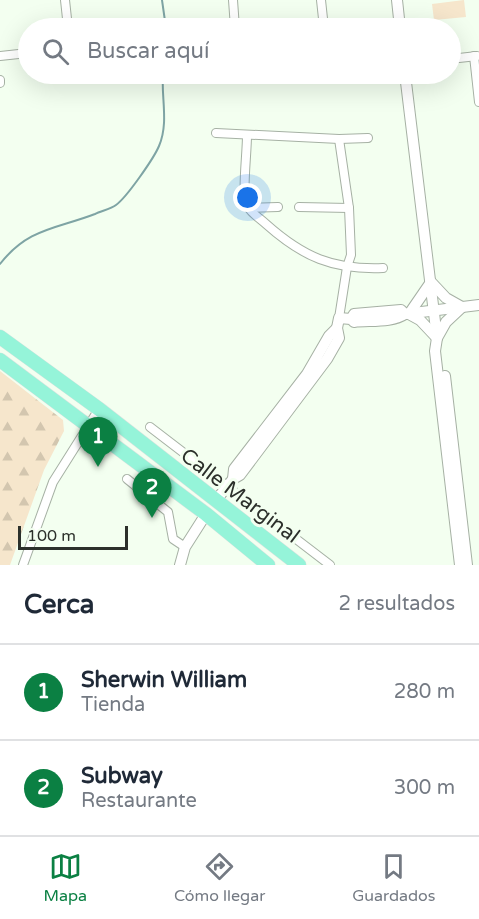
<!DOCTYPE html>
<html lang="es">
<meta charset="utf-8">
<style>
:root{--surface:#fff;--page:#f6f6f7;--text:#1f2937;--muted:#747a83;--line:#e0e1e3;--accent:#0b8043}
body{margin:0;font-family:"Varela Round",sans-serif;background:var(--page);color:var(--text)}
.scale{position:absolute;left:18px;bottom:15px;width:110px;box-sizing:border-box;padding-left:6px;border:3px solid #2c302b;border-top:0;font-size:16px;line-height:21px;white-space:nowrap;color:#2c302b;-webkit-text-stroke:4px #f3fff0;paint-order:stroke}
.you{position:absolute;left:248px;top:198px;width:21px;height:21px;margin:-15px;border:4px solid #fff;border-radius:50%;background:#1a73e8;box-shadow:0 0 0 9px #1a73e833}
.badge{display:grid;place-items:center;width:39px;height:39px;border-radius:50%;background:var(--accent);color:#fff;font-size:20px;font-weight:700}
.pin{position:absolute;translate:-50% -50px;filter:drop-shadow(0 2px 3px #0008)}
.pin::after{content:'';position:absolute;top:32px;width:21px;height:18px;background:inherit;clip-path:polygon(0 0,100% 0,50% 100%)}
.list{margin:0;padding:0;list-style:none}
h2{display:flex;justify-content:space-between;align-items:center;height:78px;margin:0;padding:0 24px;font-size:26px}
h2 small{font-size:20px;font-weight:400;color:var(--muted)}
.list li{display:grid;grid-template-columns:39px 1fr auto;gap:18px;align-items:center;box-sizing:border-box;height:96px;padding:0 24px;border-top:2px solid var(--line)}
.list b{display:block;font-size:22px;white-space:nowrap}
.list p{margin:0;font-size:20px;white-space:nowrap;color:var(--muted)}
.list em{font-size:20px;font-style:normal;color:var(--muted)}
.icon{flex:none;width:33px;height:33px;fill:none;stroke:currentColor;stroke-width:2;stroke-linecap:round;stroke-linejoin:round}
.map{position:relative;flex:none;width:479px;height:565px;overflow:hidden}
.search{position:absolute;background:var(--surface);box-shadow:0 6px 24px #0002;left:18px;right:18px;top:18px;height:66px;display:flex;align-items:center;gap:15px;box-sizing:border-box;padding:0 21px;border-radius:33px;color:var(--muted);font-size:22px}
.sheet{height:270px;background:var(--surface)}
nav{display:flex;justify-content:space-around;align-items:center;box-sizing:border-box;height:84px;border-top:2px solid var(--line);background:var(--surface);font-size:16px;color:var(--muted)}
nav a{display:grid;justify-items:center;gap:3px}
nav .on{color:var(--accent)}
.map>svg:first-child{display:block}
.green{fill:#f6e6cc}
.forest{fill:url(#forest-firs)}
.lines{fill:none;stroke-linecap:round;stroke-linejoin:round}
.stream{stroke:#7ea4a4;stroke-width:2}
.minor-casing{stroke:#a6b1a4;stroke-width:10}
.tertiary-casing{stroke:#a6b1a4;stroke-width:12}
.primary-casing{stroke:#e1e2e1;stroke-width:15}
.minor{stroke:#fff;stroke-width:8}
.tertiary{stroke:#fff;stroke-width:10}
.primary{stroke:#95f4d9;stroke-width:14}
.labels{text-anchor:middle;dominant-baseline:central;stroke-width:6;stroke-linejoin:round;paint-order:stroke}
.street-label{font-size:21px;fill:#2c302b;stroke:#f3fff0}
</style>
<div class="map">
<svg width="479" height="565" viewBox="0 0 479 565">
<defs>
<pattern id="forest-firs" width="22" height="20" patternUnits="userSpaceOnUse" patternTransform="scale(1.5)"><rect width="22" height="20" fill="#f6e6cc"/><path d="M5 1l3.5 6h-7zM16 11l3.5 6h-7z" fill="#d3c6af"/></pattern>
</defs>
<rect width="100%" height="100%" fill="#f3fff0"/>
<polygon class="green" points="464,0 466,17 434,20 432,4"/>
<polygon class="forest" points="0,371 63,420 64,431 44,470 10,565 0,565"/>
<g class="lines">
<g class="stream">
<polyline points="162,0 166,28"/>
<path d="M0 264C28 228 56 229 95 214 101 211 111 209 116 205 127 197 154 158 159 146 169 123 161 97 163 74"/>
</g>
<defs>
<g id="minor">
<polyline points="65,0 68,28"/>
<polyline points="233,0 235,28"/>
<polyline points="321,0 324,28"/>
<polyline points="0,56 28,53"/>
<polyline points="474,56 479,102"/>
<polyline points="450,59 477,56"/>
<polyline points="0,80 0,83"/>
<polyline points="216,133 339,139 368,138"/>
<path d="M247 135C247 152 243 184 245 200 247 210 258 217 266 224 303 257 333 270 383 268"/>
<polyline points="339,139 349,208 351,255 347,267 339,318"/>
<polyline points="299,207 349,208"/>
<polyline points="249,208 278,207"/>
<polyline points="150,427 330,565"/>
<polyline points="127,479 168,512 173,539 185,547"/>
<polyline points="23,565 53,482 99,409"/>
</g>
<g id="tertiary">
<polyline points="397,0 400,28"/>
<polyline points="405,74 437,338 435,351 460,565"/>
<polygon points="431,282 446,298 462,307 446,322 437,338 420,320 409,314"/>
<polyline points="351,319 354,314 401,310 405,314"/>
<polyline points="445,376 467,565"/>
<polyline points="233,479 234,469 307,374 329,336 337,328"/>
<path d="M217 499 233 479 240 475 327 359 339 338 337 328 339 318 351 319 354 322C369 320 392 323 405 314L479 305"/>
<polyline points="180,565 185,547 206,514"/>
</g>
<g id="primary">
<polyline points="0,337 99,409 299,565"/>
<polyline points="0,360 206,514 268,565"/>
</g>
</defs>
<use href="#minor" class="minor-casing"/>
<use href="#tertiary" class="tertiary-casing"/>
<use href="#primary" class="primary-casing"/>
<use href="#minor" class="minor"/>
<use href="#tertiary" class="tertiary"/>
<use href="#primary" class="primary"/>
</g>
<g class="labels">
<g class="street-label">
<text transform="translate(240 496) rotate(37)">Calle Marginal</text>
</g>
</g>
</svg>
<div class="scale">100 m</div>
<div class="you"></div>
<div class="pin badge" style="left:98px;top:467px">1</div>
<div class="pin badge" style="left:152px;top:518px">2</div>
<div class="search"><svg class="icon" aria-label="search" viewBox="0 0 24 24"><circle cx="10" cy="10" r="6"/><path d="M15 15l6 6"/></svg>Buscar aquí</div>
</div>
<section class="sheet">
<h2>Cerca<small>2 resultados</small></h2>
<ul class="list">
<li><span class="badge">1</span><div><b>Sherwin William</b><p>Tienda</p></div><em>280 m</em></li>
<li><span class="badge">2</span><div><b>Subway</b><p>Restaurante</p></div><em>300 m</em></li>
</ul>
</section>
<nav>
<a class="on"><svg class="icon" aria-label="map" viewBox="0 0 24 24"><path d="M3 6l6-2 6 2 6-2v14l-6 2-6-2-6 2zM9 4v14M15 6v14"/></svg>Mapa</a>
<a><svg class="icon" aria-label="directions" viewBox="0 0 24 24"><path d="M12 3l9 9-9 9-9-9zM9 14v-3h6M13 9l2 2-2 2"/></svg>Cómo llegar</a>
<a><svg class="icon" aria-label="saved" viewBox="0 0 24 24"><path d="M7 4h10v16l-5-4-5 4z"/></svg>Guardados</a>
</nav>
